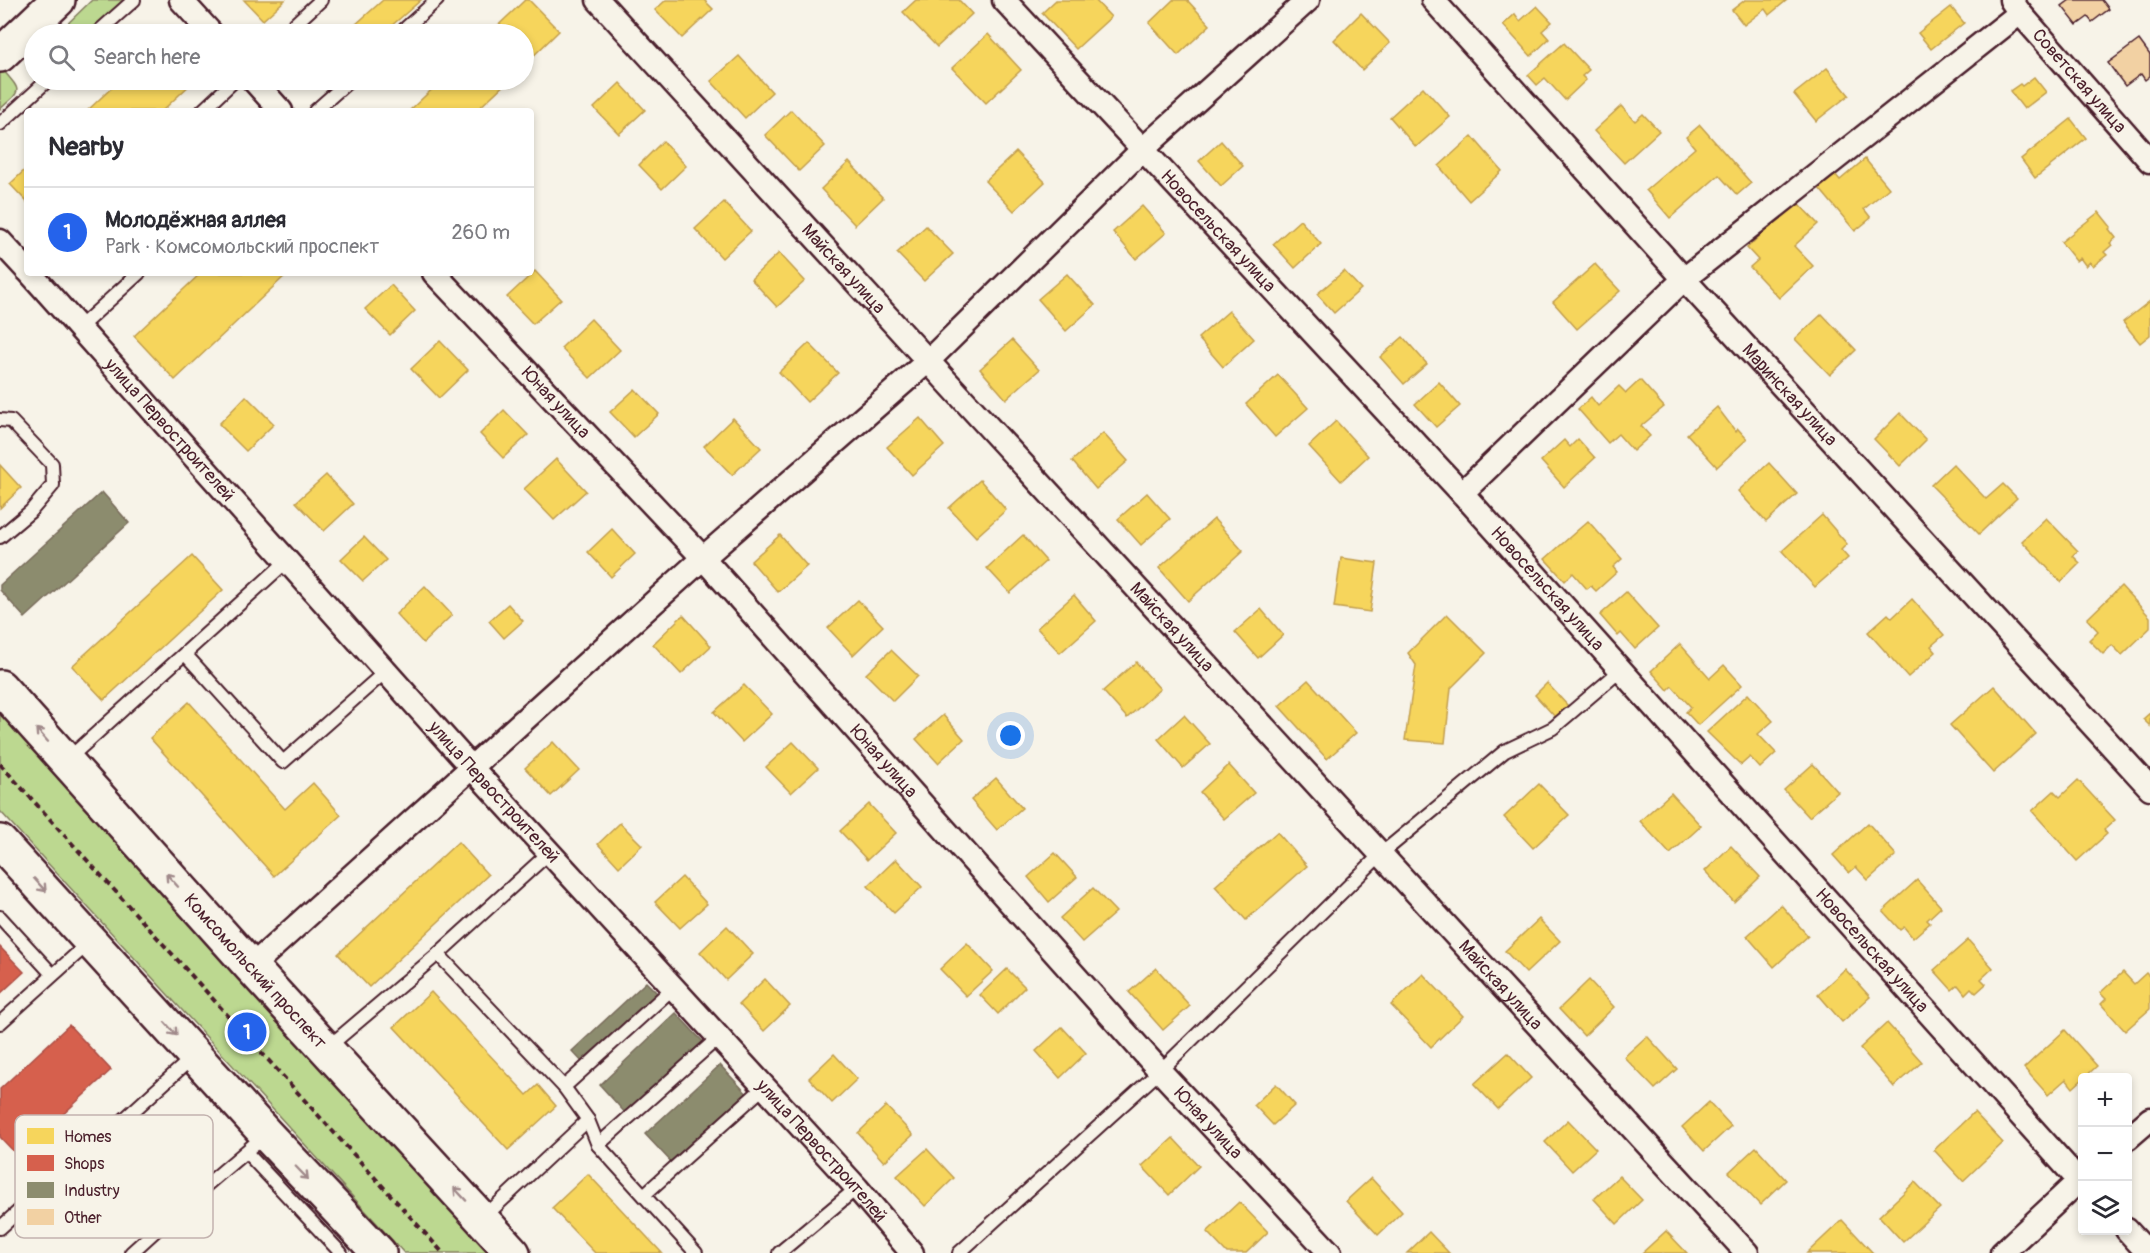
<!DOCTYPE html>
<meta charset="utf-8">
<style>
:root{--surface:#fff;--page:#f7f7f7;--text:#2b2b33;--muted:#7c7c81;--line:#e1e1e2;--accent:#2563eb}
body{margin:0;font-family:Pangolin,sans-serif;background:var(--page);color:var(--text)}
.controls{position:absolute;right:18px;bottom:18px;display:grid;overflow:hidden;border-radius:6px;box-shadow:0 3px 9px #0003}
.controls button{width:54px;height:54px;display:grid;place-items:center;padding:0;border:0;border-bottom:2px solid var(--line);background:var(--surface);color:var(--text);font:30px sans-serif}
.you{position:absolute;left:1011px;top:736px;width:21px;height:21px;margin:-15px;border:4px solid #fff;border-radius:50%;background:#1a73e8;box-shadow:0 0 0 9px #1a73e833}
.badge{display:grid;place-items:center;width:39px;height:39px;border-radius:50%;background:var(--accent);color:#fff;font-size:20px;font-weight:700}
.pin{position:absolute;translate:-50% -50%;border:3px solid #fff;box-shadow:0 2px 6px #0006}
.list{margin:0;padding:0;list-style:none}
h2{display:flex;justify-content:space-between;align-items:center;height:78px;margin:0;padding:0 24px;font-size:26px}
h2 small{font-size:20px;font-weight:400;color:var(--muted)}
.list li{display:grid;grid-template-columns:39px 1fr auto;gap:18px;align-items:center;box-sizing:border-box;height:90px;padding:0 24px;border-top:2px solid var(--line)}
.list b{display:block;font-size:22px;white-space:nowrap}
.list p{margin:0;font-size:20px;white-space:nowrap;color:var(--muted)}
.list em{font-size:20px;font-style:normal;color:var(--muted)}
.icon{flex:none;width:33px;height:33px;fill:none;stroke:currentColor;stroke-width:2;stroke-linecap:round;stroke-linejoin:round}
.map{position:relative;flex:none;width:2150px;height:1253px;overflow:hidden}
.search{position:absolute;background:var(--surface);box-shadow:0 3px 9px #0003;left:24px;top:24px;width:510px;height:66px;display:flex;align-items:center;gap:15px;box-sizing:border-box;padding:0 21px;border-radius:33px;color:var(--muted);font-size:22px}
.panel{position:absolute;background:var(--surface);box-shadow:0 3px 9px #0003;left:24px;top:108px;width:510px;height:168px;border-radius:6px}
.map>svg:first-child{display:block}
.green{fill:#bcd890;stroke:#837c5e;stroke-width:1.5}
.homes{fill:#f6d55c;stroke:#c29e4d;stroke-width:1.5}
.shops{fill:#d6604d;stroke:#ac4c43;stroke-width:1.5}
.industry{fill:#8c8c6e;stroke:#786b5a;stroke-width:1.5}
.building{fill:#f2d1a3;stroke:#4a1f2b;stroke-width:1.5}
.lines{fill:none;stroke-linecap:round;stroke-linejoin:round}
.lane-casing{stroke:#4a1f2b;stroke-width:16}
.street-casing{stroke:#4a1f2b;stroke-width:27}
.secondary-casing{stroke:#4a1f2b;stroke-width:38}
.path{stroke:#4a1f2b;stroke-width:4;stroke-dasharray:6 4.5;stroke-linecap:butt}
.lane{stroke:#f7f3e8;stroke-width:12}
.street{stroke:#f7f3e8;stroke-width:22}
.secondary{stroke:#f7f3e8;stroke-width:33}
.oneway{stroke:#a0898a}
.labels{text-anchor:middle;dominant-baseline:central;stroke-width:6;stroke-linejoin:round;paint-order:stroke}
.street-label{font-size:18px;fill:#4a1f2b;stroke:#f7f3e8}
.key{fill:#f7f3e8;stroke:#c3b3af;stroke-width:1.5}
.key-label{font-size:16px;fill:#4a1f2b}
</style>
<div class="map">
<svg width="2150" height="1253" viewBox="0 0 2150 1253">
<rect width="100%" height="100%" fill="#f7f3e8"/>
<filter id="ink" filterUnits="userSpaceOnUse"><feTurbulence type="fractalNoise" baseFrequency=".0167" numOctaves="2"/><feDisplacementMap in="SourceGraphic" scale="12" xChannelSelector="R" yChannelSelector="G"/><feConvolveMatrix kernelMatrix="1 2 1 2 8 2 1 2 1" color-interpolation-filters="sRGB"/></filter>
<g filter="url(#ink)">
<g class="green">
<polygon points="92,0 138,0 137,5 127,14 123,14 116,7 87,34 61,34 59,32"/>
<path d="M3 70C22 92 22 90 0 109V72Z"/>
<polygon points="0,713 494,1253 404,1253 0,811"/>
</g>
<g class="homes">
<polygon points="244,0 285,0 263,20"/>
<polygon points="383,0 421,0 382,34 348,34 346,33"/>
<polygon points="525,0 529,0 559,31 524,65 524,34 489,34"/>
<polygon points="666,0 704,0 713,9 682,38 655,10"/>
<polygon points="916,0 959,0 972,14 937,47 903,12"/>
<polygon points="1056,0 1095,0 1111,17 1076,49 1042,13"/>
<polygon points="1173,0 1187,0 1210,25 1178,55 1149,23"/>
<polygon points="1745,0 1787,0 1769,15 1765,9 1744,25 1732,10"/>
<polygon points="1537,6 1552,22 1542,31 1549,39 1531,56 1503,25 1515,14 1520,21"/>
<polygon points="1951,7 1964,23 1931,49 1918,33"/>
<polygon points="1361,13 1390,43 1362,70 1334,40"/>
<polygon points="988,34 1021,70 986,103 952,68"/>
<polygon points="1564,43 1589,70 1582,76 1586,80 1565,100 1545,78 1537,85 1528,75"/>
<polygon points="739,56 772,92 745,118 711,81"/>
<polygon points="1827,68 1849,95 1816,121 1794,94"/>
<polygon points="2034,77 2046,92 2024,109 2010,91 2020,84 2022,86"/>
<polygon points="120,80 195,80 162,111 87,111"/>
<polygon points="442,80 509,80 476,111 409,111"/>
<polygon points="620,83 645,110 619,134 594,108"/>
<polygon points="1423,87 1450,117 1416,147 1390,117"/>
<polygon points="1621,106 1635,121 1643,114 1659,131 1624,163 1594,131"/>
<polygon points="791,110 825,146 799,171 765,135"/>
<polygon points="2071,119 2086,138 2035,178 2021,159"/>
<polygon points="1700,125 1751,183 1737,195 1719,175 1670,218 1646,190 1695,148 1686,137"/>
<polygon points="1472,136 1502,171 1469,201 1439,166"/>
<polygon points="663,141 686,166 662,189 639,165"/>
<polygon points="1221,141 1243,166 1221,186 1199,161"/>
<polygon points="1016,152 1045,182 1014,211 985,181"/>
<polygon points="1865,159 1889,188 1864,209 1871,218 1855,231 1819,188 1835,174 1840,180"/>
<polygon points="849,162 883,198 855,225 821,189"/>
<polygon points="27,168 27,202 10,184"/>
<polygon points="1796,201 1818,224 1794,246 1813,266 1779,298 1750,267 1758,260 1747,248"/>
<polygon points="724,202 751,231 722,258 695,229"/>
<polygon points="1142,206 1166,233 1136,259 1113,232"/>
<polygon points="2099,212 2111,227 2109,229 2116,238 2110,243 2112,245 2104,252 2107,255 2093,266 2090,262 2086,266 2080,258 2076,261 2061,242"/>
<polygon points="1300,220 1321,244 1295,268 1273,244"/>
<polygon points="926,226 953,254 924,281 897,253"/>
<polygon points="779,253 805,281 777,307 751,279"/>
<polygon points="1595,264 1620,291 1577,329 1553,302"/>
<polygon points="535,271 561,299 533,324 507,297"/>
<polygon points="1344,271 1361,289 1334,313 1317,294"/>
<polygon points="201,273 288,273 175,380 134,336"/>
<polygon points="1067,274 1095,305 1066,331 1038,299"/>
<polygon points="391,285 415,311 390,335 365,309"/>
<polygon points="2150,301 2150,335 2140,343 2123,322"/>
<polygon points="1229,311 1254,339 1223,367 1198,338"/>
<polygon points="1822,314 1856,350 1830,375 1795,339"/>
<polygon points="591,319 620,350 590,378 561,348"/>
<polygon points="1403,337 1427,364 1404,384 1380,357"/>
<polygon points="1012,340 1039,370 1006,399 980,369"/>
<polygon points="440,341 468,370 439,398 411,369"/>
<polygon points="809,343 838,373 807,402 779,372"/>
<polygon points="1278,375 1308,408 1275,437 1246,404"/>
<polygon points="1640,380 1664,407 1641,426 1650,436 1633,451 1618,434 1608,443 1578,409 1591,397 1598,406 1619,386 1626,393"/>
<polygon points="1439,382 1460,406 1436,427 1415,404"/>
<polygon points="635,389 659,414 634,437 610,412"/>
<polygon points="246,396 274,424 246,451 219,424"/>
<polygon points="1717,407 1736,432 1738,429 1747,439 1717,467 1687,434"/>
<polygon points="504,410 528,435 503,458 480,434"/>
<polygon points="1900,413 1926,440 1900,466 1874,439"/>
<polygon points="733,418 761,448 732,475 704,446"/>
<polygon points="920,418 944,446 912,475 887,447"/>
<polygon points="1336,421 1368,456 1341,481 1309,446"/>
<polygon points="1103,433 1128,461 1096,489 1072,461"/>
<polygon points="1578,439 1595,458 1564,487 1541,461 1564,440 1570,447"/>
<polygon points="556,459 586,491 554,520 524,489"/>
<polygon points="1769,463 1797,494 1766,522 1738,491"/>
<polygon points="1953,464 1986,499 2003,484 2017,498 1979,534 1931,485"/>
<polygon points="0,465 21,488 0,508"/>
<polygon points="326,475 353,504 324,531 296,502"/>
<polygon points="980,480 1006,510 976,537 949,508"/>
<polygon points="1147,493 1170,519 1141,545 1118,519"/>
<polygon points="1822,515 1847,544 1841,550 1848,558 1815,587 1782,551"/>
<polygon points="2046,518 2078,551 2073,556 2080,563 2061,582 2022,541"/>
<polygon points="1214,519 1243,551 1188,601 1159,568"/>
<polygon points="1588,521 1622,559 1613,567 1617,572 1596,591 1591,586 1587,589 1573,573 1565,581 1545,559"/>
<polygon points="612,529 635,554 611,577 588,552"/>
<polygon points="780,535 807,566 778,592 751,561"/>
<polygon points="1023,535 1046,561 1010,593 987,568"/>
<polygon points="364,537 386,560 363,581 341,559"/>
<polygon points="192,556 223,590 104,700 72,666"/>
<polygon points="1341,558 1377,563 1370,612 1334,607"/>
<polygon points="425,586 452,615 423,643 396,614"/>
<polygon points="2121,586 2150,617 2150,628 2122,655 2112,645 2103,654 2089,640 2098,631 2087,619"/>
<polygon points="1626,592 1658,628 1635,649 1621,633 1618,636 1600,615"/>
<polygon points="1074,595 1096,621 1060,653 1037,628"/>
<polygon points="1912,599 1944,635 1931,646 1936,652 1908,677 1868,632 1888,614 1892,618"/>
<polygon points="858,600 883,626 853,655 828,628"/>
<polygon points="508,604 523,621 504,638 489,621"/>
<polygon points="1261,609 1283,635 1258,658 1235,632"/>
<polygon points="1447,614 1486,653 1451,688 1445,743 1405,740 1416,665 1408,653"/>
<polygon points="683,615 711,646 681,674 653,644"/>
<polygon points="1680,644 1710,678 1724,665 1742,685 1698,725 1686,712 1691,707 1672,686 1668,690 1651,671"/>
<polygon points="891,650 918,676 893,701 866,674"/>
<polygon points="1136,662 1160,689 1127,718 1103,691"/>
<polygon points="1308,680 1356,733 1327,759 1279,706"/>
<polygon points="1547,683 1568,706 1556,718 1535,695"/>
<polygon points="744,685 772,714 742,742 714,712"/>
<polygon points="1994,686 2036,734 1993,773 1950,725"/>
<polygon points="1748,694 1773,721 1758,734 1776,753 1760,768 1750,757 1741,765 1707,732"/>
<polygon points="189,702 285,809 313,783 341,815 274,876 150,738"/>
<polygon points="2150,713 2150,726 2143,719"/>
<polygon points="943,715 964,739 938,763 916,739"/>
<polygon points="1184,715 1210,744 1183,768 1158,739"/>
<polygon points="553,742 579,770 551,796 525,768"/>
<polygon points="793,742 818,768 791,793 766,767"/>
<polygon points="1813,764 1838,792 1809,817 1784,790"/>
<polygon points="1229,765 1254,793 1224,819 1200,792"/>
<polygon points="996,778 1022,808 997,830 971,800"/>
<polygon points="2078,780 2115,820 2104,830 2107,834 2077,861 2032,811 2054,791 2060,797"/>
<polygon points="1539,784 1569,815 1533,848 1504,817"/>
<polygon points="1671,793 1701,826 1670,854 1640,821"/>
<polygon points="869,804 896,833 867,860 840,831"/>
<polygon points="620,823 642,845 619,867 598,844"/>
<polygon points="1868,823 1896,855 1868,880 1856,867 1849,873 1833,855"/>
<polygon points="1277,832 1307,866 1246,920 1215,886"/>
<polygon points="458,842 488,875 369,987 338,954"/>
<polygon points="1731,846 1760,877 1734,902 1705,871"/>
<polygon points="1055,853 1077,877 1049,902 1028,877"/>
<polygon points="896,859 922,887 894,913 868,886"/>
<polygon points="682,877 707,904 680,928 655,902"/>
<polygon points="1917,880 1941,907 1927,920 1930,923 1913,938 1904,927 1900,930 1883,911"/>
<polygon points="1093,888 1116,912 1082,942 1060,918"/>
<polygon points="1781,905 1808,936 1774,967 1747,936"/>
<polygon points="1539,919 1560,941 1526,973 1505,951"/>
<polygon points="727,926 753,954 726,980 700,952"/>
<polygon points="1968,940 1993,968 1981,979 1986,984 1976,993 1971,988 1965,994 1958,985 1952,990 1934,970"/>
<polygon points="967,943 993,971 966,996 940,969"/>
<polygon points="1156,968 1190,1006 1163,1030 1129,992"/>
<polygon points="1007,969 1025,987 998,1014 980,995"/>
<polygon points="1845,969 1870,997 1842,1022 1818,994"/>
<polygon points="2123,972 2134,984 2146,973 2150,977 2150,1009 2125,1031 2101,1004 2106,999 2100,993"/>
<polygon points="1423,974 1463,1016 1431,1047 1391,1005"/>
<polygon points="765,979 790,1006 764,1031 739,1004"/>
<polygon points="1589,980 1614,1007 1584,1036 1559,1009"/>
<polygon points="431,992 527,1095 538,1085 556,1106 508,1150 394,1027"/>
<polygon points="1887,1023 1922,1062 1894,1087 1860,1048"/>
<polygon points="1062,1027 1086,1053 1060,1078 1036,1051"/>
<polygon points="2065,1030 2097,1066 2073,1088 2066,1079 2048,1095 2024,1068"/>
<polygon points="1647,1036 1677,1069 1655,1089 1624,1057"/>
<polygon points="1508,1053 1531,1078 1498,1109 1474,1084"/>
<polygon points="834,1054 857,1079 832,1103 809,1078"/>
<polygon points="1276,1084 1295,1105 1273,1125 1254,1105"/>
<polygon points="1709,1102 1731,1126 1704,1151 1682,1127"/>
<polygon points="886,1106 913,1135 884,1162 858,1133"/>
<polygon points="1974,1112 2003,1143 1963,1181 1934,1150"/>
<polygon points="1568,1120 1596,1149 1572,1171 1545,1142"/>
<polygon points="1173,1138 1199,1166 1169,1195 1142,1166"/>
<polygon points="1756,1147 1786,1180 1760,1205 1729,1172"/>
<polygon points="927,1149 954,1178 925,1206 897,1176"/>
<polygon points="588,1174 662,1253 595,1253 552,1208"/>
<polygon points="1619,1176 1642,1200 1617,1224 1594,1199"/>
<polygon points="1371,1178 1402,1212 1378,1235 1346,1201"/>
<polygon points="1915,1182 1940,1208 1903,1242 1879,1216"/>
<polygon points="1239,1202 1268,1232 1246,1253 1227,1253 1207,1232"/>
<polygon points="1842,1220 1873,1253 1807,1253"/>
<polygon points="1666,1231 1687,1253 1642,1253"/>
<polygon points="1429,1232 1449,1253 1407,1253"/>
</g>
<g class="shops">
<polygon points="0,947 24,972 0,994"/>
<polygon points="69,1025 111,1070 18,1156 0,1137 0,1089"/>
</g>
<g class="industry">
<polygon points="102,492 129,523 25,618 0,590 0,585"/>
<polygon points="646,982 660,996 585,1065 572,1051"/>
<polygon points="676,1013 705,1044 628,1116 600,1085"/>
<polygon points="720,1065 749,1096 674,1165 645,1134"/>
</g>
<g class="building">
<polygon points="2070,0 2102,0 2109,9 2092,22 2088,17 2077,25 2062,6"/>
<polygon points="2139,40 2150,55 2150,76 2145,80 2141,74 2125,86 2108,63"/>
</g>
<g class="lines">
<defs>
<g id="lane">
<polyline points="96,34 134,0"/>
<polyline points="284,34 321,0"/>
<polyline points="399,34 437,0"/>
<polyline points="202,111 235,80"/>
<polyline points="315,111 350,80"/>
<polyline points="0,124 48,80"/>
<polyline points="80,327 139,273"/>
<polyline points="0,420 11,421 52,464 53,485 31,511 0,537"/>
<polyline points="185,654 283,762 386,671"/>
<polyline points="67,760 288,560"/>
<polyline points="0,917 52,974"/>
<polyline points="438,954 564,1087 588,1120 598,1145 696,1253"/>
<polyline points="0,1023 91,941"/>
<polyline points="327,1048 438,954 550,852"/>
<polyline points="564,1087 673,988"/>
<polyline points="598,1145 719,1037"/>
<polyline points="88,1152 194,1056"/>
<polyline points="246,1152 341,1253"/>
<polyline points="644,1195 764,1087"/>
<polyline points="483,1218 588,1120"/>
<polyline points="0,1228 20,1210 189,1200 265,1135"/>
<polyline points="131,1253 189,1200"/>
<polyline points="779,1253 857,1188"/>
<polyline points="959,1253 1160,1071 1381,854 1505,751 1553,728 1621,670"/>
</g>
<g id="street">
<polyline points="181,0 212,34"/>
<path id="s1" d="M598 0 928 361 1747 1253"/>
<path id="s2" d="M1004 0 1462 493 2082 1184"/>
<path id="s3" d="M1433 0 1684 279 2150 788"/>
<path id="s4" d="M2011 0 2020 13 2150 161"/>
<polyline points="253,80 281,111"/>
<polyline points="0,241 27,270"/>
<path id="s5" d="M30 273 471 767 857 1188 912 1253"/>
<path id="s6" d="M434 273 703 558 1160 1071 1330 1253"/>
<polyline points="1462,493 1684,279 2020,13"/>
<polyline points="251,967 703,558 928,361 1142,150 1308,0"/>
<polyline points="2128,1138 2150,1119"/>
<polyline points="2127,1230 2148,1253"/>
<polyline points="2002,1253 2082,1178"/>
</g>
<g id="secondary">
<polyline points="0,55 58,0"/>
<path id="s7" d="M0 687 251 967 513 1253"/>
<polyline points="0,842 266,1134 379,1253"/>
</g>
</defs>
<use href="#lane" class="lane-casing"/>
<use href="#street" class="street-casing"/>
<use href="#secondary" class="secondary-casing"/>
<polyline class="path" points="0,764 443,1253"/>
<use href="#lane" class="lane"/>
<use href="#street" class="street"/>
<use href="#secondary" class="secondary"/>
</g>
<defs><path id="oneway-shaft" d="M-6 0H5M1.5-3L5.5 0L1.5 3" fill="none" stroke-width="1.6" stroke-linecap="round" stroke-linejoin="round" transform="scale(1.5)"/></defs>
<g class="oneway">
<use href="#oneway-shaft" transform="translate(42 735) rotate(-132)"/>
<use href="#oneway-shaft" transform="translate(172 880) rotate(-132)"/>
<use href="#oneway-shaft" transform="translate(40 885) rotate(48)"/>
<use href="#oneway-shaft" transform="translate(171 1029) rotate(48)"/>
<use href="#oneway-shaft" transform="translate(302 1173) rotate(46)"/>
<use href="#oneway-shaft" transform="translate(460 1194) rotate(-133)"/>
</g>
</g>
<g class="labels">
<g class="street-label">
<text stroke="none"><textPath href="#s4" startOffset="106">Советская улица</textPath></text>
<text stroke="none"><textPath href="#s2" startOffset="315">Новосельская улица</textPath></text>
<text stroke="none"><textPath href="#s1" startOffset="364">Майская улица</textPath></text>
<text stroke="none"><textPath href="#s3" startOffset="532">Маринская улица</textPath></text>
<text stroke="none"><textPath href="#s6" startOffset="178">Юная улица</textPath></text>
<text stroke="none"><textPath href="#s5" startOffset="210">улица Первостроителей</textPath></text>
<text stroke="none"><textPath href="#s2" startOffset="801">Новосельская улица</textPath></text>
<text stroke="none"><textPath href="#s1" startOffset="850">Майская улица</textPath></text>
<text stroke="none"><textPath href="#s6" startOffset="664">Юная улица</textPath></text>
<text stroke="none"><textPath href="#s5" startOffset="696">улица Первостроителей</textPath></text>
<text stroke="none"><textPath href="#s2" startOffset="1287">Новосельская улица</textPath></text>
<text stroke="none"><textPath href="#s7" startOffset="382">Комсомольский проспект</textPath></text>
<text stroke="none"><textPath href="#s1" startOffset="1336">Майская улица</textPath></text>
<text stroke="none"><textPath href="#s6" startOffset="1150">Юная улица</textPath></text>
<text stroke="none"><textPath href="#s5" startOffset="1182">улица Первостроителей</textPath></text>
</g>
</g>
<rect x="15" y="1115" width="198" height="123" rx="9" class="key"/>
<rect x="27" y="1128" width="27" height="16" fill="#f6d55c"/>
<rect x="27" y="1155" width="27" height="16" fill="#d6604d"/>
<rect x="27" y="1182" width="27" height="16" fill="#8c8c6e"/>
<rect x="27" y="1209" width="27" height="16" fill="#f2d1a3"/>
<g class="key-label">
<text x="64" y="1142">Homes</text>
<text x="64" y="1169">Shops</text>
<text x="64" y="1196">Industry</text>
<text x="64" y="1223">Other</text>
</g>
</svg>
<div class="controls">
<button>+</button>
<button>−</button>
<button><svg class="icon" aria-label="layers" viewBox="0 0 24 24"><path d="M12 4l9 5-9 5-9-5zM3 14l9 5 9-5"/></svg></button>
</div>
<div class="you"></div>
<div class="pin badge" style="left:247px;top:1032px">1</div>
<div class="search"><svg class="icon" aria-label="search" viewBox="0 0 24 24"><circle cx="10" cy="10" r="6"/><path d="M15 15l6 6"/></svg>Search here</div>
<section class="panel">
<h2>Nearby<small></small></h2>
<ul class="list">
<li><span class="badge">1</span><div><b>Молодёжная аллея</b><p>Park · Комсомольский проспект</p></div><em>260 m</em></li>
</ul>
</section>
</div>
